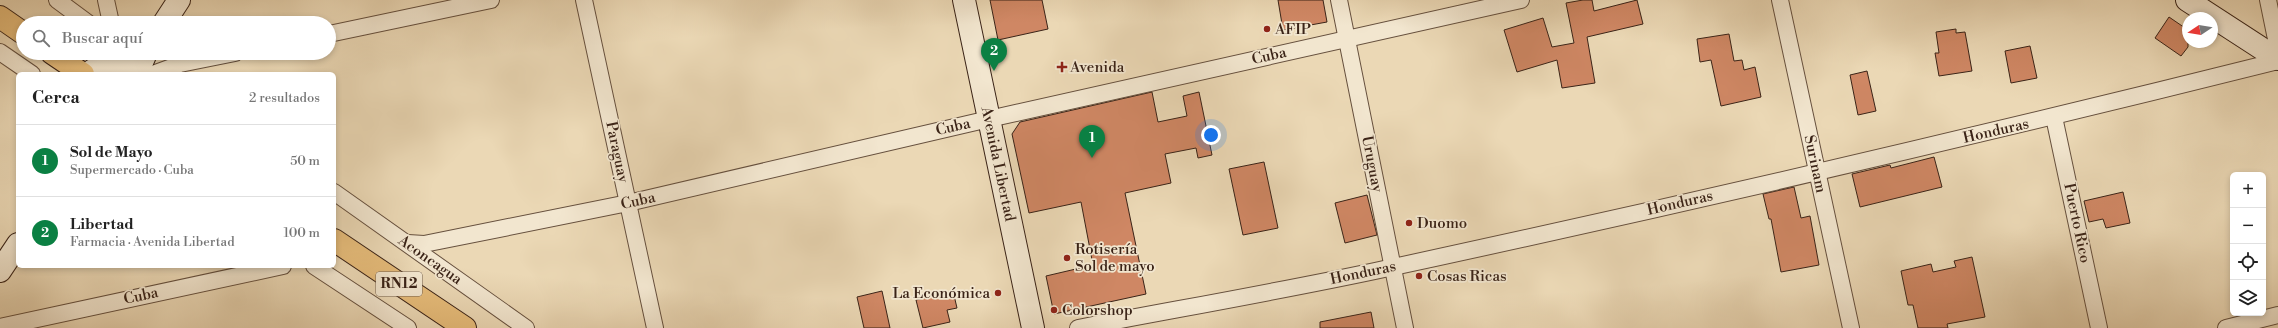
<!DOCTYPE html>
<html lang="es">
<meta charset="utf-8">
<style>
:root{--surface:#fff;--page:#f6f6f6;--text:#222;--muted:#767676;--line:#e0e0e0;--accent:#0b8043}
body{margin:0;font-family:"Libre Bodoni",serif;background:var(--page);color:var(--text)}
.controls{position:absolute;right:12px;bottom:12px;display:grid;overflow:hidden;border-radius:6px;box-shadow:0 2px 6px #0003}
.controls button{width:36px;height:36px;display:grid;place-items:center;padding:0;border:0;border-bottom:1px solid var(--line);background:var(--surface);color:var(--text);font:20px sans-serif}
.compass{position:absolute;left:2182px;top:12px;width:36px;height:36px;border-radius:50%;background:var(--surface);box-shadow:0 2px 6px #0003;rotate:258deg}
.you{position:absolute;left:1211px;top:135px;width:14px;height:14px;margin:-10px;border:3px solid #fff;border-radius:50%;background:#1a73e8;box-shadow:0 0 0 6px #1a73e833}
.badge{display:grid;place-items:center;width:26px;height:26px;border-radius:50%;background:var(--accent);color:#fff;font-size:13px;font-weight:700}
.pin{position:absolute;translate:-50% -33px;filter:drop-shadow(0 1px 2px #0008)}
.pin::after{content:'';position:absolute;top:21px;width:14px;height:12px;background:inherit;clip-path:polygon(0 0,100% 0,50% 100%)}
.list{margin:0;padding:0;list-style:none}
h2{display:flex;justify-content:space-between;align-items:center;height:52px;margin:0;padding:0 16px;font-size:17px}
h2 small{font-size:13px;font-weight:400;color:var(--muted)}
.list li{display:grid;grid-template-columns:26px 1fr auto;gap:12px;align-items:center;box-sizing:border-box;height:72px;padding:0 16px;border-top:1px solid var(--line)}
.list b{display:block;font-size:15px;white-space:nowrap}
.list p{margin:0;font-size:13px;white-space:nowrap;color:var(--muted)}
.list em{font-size:13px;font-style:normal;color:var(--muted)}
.icon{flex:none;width:22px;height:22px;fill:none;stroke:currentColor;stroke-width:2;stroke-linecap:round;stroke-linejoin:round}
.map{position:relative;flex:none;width:2278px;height:328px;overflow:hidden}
.search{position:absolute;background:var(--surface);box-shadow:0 2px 6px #0003;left:16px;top:16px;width:320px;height:44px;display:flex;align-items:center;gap:10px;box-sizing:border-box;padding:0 14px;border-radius:22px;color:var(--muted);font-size:15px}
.panel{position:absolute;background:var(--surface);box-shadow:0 2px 6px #0003;left:16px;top:72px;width:320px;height:196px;border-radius:6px}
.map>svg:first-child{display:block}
.building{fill:#cf8764;stroke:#3a2317}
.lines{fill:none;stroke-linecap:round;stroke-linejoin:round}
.street-casing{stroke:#66503e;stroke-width:18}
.secondary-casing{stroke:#3a2317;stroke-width:24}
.highway-casing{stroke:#3a2317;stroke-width:24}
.street{stroke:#f2e6cf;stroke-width:16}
.secondary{stroke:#f2e6cf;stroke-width:22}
.highway{stroke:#e6bc7a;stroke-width:22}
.poi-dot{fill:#8f2418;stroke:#f2e6cf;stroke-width:1.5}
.labels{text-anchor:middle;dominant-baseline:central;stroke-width:3.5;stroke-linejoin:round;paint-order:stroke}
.shield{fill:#f2e6cf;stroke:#715e4e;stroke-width:1}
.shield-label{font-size:14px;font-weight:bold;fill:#3a2317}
.poi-label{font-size:15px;fill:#3a2317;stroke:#f2e6cf;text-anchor:start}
.street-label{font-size:15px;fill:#3a2317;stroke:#f2e6cf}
</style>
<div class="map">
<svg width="2278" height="328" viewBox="0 0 2278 328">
<rect width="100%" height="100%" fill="#ebd8b5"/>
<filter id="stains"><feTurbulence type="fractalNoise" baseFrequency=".005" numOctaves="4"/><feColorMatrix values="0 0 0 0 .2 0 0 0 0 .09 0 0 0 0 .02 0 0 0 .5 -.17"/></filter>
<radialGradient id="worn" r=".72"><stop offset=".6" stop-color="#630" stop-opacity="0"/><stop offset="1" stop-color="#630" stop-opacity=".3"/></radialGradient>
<g class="building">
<polygon points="990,0 1042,0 1048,29 998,40"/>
<polygon points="1278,0 1323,0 1327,22 1283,30"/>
<polygon points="1583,0 1592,0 1594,11 1637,0 1643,24 1587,37 1595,83 1562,88 1557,60 1517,72 1504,30 1543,18 1552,47 1574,43 1566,3"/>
<polygon points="2169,17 2188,30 2188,47 2181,56 2155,38"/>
<polygon points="1956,29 1956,33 1965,32 1972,71 1939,76 1935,53 1939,53 1936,32"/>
<polygon points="1729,34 1734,61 1742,60 1744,70 1755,67 1761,97 1721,106 1711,60 1700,62 1697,39"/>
<polygon points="2030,46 2037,78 2011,83 2005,51"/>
<polygon points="1867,71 1876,111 1858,115 1850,75"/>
<polygon points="1152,92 1158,122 1187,116 1183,96 1199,92 1212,155 1198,158 1196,148 1165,154 1171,183 1125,193 1146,294 1054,314 1046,276 1093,265 1081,202 1029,213 1012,134 1020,122"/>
<polygon points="1934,157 1942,187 1860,207 1852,174 1890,165 1891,168"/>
<polygon points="1264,162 1278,228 1243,235 1229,169"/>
<polygon points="1794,187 1801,218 1810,216 1819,265 1781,272 1771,219 1769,219 1763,194"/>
<polygon points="2123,192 2130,223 2106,228 2103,219 2089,222 2084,201"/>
<polygon points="1367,195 1377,235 1345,243 1335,203"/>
<polygon points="1972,257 1985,317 1947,324 1948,328 1918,328 1913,305 1908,305 1901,271 1931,264 1933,272 1956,267 1954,261"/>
<polygon points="882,291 890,328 864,328 857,297"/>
<polygon points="953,291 957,308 947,310 950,322 923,328 916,300"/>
<polygon points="1371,312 1374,328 1320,328 1320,322"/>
</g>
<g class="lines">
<defs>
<g id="street">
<polyline points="57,0 88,23"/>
<polyline points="106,0 111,23"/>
<polyline points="584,0 655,328"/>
<polyline points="1339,0 1405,328"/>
<polyline points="1780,0 1851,328"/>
<polyline points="2268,0 2278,49"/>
<polyline points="329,34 491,0"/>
<polyline points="0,52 32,74"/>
<polyline points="122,53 137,74 140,74"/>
<polyline points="153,74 180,64 235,53"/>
<polyline points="2054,117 2099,328"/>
<polyline points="334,192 526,328"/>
<polyline points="408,243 424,244 628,203 989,119 1521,0"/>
<polyline points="314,266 408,328"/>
<polyline points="0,327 283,266"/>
<path d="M1078 328C1177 309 1276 292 1375 271 1677 206 1978 136 2278 61"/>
<polyline points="2226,328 2278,315"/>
</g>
<g id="secondary">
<polyline points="964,0 1033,328"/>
<polyline points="2187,0 2278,59"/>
<polyline points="164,23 179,0"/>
<path d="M88 74C101 61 122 67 137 74"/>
<polyline points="137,74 146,53"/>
<polyline points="0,271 18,244"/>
</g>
<g id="highway">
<polyline points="0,17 23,33"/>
<polyline points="52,53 83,74"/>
<polyline points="334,240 465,328"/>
</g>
</defs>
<use href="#street" class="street-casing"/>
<use href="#secondary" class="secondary-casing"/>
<use href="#highway" class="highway-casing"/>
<use href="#street" class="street"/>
<use href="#secondary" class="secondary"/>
<use href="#highway" class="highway"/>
</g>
<g class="poi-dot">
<circle cx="1267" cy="29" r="4"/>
<path d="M1060 61h4v4h4v4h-4v4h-4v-4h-4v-4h4z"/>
<circle cx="1409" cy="223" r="4"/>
<circle cx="1067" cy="258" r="4"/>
<circle cx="1419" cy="276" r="4"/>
<circle cx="998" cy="293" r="4"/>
<circle cx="1054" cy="310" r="4"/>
</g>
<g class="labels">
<rect class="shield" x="376" y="272" width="46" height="24" rx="3"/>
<g class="shield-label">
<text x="399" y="284">RN12</text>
</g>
<g class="poi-label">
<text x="1275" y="29">AFIP</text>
<text x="1070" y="67">Avenida</text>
<text x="1417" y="223">Duomo</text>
<text x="1075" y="249">Rotisería<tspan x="1075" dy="17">Sol de mayo</tspan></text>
<text x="1427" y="276">Cosas Ricas</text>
<text x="990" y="293" text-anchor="end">La Económica</text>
<text x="1062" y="310">Colorshop</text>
</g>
<g class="street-label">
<text transform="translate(1269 56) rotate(-13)">Cuba</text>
<text transform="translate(953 127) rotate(-13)">Cuba</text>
<text transform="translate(1996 131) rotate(-13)">Honduras</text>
<text transform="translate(617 152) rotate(78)">Paraguay</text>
<text transform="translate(998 164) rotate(78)">Avenida Libertad</text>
<text transform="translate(1372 164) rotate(79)">Uruguay</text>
<text transform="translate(1815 164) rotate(78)">Surinam</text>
<text transform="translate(638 201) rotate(-13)">Cuba</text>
<text transform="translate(1680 203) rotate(-13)">Honduras</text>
<text transform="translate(2077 223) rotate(78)">Puerto Rico</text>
<text transform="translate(430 260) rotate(35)">Aconcagua</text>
<text transform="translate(1363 273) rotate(-12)">Honduras</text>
<text transform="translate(141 296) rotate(-12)">Cuba</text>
</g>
</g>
<rect width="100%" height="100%" filter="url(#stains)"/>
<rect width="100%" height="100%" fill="url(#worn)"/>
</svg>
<div class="controls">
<button>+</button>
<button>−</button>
<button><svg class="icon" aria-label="locate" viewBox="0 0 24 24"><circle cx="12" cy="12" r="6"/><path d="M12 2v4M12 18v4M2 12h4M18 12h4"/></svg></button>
<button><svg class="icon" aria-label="layers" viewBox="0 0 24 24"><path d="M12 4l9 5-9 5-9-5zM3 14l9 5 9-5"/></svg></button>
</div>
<svg class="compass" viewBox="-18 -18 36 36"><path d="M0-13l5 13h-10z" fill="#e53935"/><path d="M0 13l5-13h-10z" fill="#767676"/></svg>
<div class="you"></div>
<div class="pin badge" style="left:1092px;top:158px">1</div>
<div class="pin badge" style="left:994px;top:71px">2</div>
<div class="search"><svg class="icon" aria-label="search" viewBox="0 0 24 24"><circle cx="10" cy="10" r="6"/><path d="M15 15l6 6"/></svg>Buscar aquí</div>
<section class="panel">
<h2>Cerca<small>2 resultados</small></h2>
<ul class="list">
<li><span class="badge">1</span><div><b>Sol de Mayo</b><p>Supermercado · Cuba</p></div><em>50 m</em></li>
<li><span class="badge">2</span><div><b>Libertad</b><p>Farmacia · Avenida Libertad</p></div><em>100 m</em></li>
</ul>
</section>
</div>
